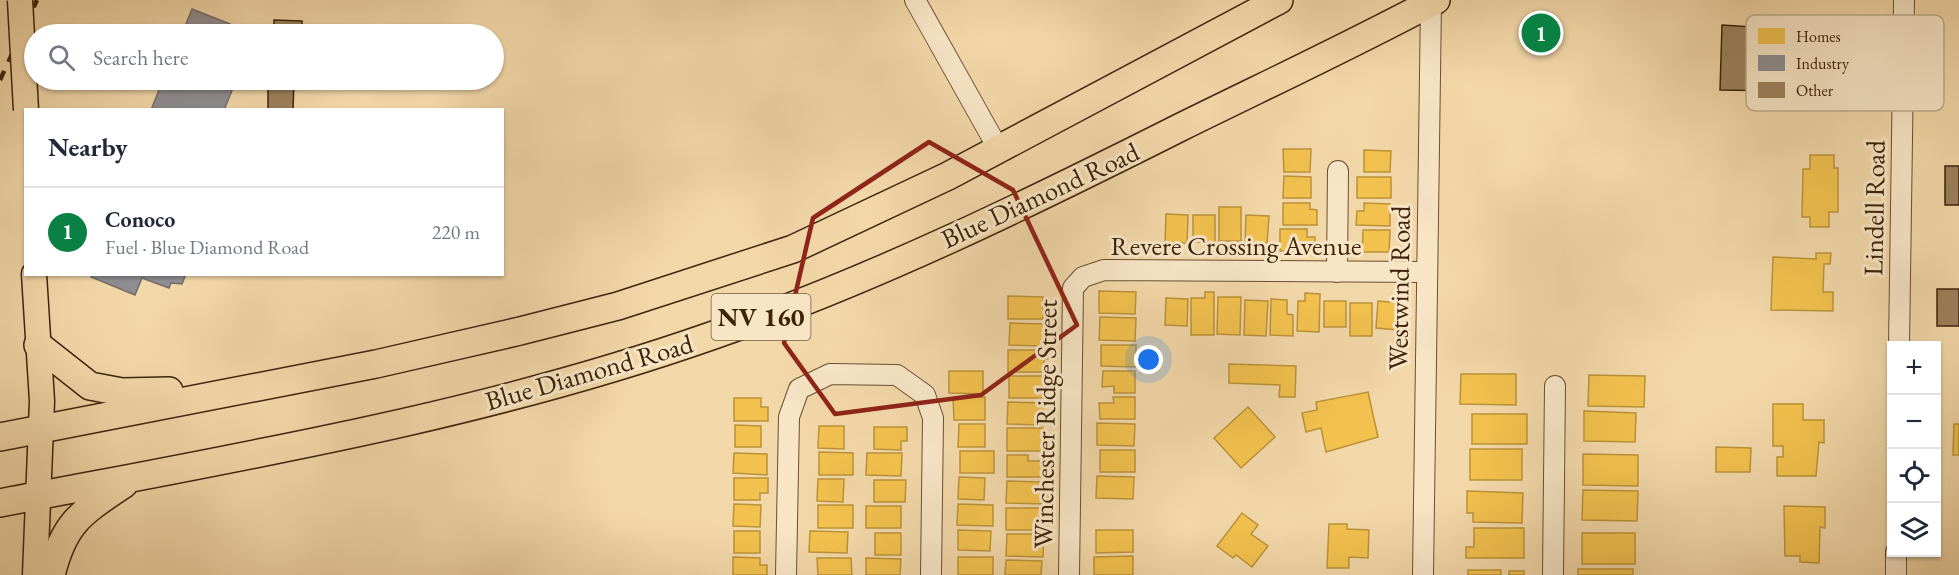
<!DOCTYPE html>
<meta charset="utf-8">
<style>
:root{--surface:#fff;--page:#f6f6f7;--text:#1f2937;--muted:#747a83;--line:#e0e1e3;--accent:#0b8043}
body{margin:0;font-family:"EB Garamond",serif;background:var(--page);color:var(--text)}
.controls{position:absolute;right:18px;bottom:18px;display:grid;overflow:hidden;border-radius:0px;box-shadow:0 2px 4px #0004}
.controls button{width:54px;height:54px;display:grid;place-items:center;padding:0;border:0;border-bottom:2px solid var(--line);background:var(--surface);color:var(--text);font:30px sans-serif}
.you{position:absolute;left:1149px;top:360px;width:21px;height:21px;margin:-15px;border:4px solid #fff;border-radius:50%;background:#1a73e8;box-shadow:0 0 0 9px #1a73e833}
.badge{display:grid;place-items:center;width:39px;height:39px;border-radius:50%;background:var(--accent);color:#fff;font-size:20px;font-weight:700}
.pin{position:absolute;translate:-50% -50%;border:3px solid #fff;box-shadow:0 2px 6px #0006}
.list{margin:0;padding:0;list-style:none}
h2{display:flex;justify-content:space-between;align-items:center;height:78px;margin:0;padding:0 24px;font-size:26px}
h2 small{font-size:20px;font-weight:400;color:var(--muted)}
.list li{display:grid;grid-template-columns:39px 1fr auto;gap:18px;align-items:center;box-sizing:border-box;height:90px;padding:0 24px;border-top:2px solid var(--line)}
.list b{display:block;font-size:22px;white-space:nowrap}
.list p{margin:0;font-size:20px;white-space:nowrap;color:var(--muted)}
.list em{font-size:20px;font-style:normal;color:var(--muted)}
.icon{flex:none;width:33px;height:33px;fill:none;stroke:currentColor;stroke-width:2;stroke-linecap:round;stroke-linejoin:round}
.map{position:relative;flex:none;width:1959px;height:575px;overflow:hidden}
.search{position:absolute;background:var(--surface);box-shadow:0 2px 4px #0004;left:24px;top:24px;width:480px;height:66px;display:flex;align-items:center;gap:15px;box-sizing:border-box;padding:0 21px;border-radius:33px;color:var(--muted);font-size:22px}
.panel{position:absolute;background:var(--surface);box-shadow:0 2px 4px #0004;left:24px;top:108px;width:480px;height:168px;border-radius:0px}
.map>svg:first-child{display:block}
.homes{fill:#f2c14e;stroke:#bb9239;stroke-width:1.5}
.industry{fill:#8d8d92;stroke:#756d69;stroke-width:1.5}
.building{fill:#9b815c;stroke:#3c2309;stroke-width:1.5}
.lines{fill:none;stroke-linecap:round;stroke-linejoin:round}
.minor-casing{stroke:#6a5031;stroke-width:22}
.major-casing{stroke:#3c2309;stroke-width:27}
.highway-casing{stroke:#3c2309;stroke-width:30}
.minor{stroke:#f7e5c6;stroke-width:20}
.major{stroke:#f2d7a8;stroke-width:24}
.highway{stroke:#f2d7a8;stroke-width:27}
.rail{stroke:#3c2309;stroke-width:4.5;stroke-dasharray:10 10;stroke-linecap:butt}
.major-bridge-casing{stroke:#3c2309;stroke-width:27;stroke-linecap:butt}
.major-bridge{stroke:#f2d7a8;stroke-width:24}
.marked{fill:none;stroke:#8f2418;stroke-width:4.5;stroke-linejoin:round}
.labels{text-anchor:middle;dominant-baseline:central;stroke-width:6;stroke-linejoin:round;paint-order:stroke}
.shield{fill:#f7e5c6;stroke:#745d42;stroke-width:1.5}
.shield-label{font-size:26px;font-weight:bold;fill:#3c2309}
.street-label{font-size:27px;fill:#3c2309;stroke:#f7e5c6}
.key{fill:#f7e5c6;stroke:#bfab8d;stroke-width:1.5}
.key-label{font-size:16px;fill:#3c2309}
</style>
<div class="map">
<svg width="1959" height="575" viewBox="0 0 1959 575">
<rect width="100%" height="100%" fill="#f2d7a8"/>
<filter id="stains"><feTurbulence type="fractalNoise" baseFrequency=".00333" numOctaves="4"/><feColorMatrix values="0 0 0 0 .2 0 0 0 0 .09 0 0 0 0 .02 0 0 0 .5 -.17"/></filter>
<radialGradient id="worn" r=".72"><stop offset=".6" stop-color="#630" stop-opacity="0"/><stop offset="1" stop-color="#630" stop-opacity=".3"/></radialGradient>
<g class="homes">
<polygon points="1283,149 1311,149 1310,172 1284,172"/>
<polygon points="1364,150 1391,151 1390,172 1364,172"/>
<polygon points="1810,155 1834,155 1834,168 1838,168 1838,212 1829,212 1829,227 1810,227 1810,217 1802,217 1803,169 1810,169"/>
<polygon points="1284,176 1311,177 1311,198 1283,198"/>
<rect x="1357" y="177" width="34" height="21"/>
<polygon points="1283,203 1310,203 1310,209 1317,210 1317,225 1283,225"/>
<polygon points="1364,203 1390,204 1390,226 1356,225 1357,211 1364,211"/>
<rect x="1219" y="207" width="22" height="34"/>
<polygon points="1166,214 1188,215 1187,243 1165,242"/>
<rect x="1193" y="215" width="22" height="27"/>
<polygon points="1246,215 1269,216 1267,243 1245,242"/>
<polygon points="1280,229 1307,229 1307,237 1315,237 1315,251 1280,251"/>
<polygon points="1363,230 1390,230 1389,252 1362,252"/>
<polygon points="1816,253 1831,253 1830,264 1824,264 1823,292 1833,292 1833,311 1771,310 1773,257 1816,259"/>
<polygon points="1099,291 1136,292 1135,314 1099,313"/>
<polygon points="1205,292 1214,292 1214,335 1191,335 1191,298 1205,298"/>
<polygon points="1305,293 1320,294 1319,332 1297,331 1298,301 1305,301"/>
<polygon points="1008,296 1043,297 1043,319 1008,319"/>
<polygon points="1218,297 1241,297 1240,335 1217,334"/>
<polygon points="1166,298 1188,299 1187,326 1165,325"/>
<polygon points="1271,299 1287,300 1287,314 1293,315 1293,336 1270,335"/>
<polygon points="1245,300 1268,301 1266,336 1244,335"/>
<rect x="1324" y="301" width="22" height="26"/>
<polygon points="1378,301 1400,303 1398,330 1376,328"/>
<rect x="1350" y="303" width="22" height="33"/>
<polygon points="1100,317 1136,318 1135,341 1099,340"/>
<polygon points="1010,323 1046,324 1045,346 1009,345"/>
<polygon points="1101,345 1136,345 1136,367 1101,366"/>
<polygon points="1008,350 1050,350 1050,359 1044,359 1044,372 1008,372"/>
<polygon points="1229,364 1296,366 1295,397 1279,397 1280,385 1229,383"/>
<polygon points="949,371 983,371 983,394 949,393"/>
<polygon points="1103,371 1135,371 1135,393 1114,393 1114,386 1102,387"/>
<polygon points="1461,374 1516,374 1516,405 1460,404"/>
<polygon points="1589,375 1645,376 1644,407 1588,406"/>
<rect x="1009" y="376" width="36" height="22"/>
<polygon points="1368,392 1378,437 1326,452 1321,428 1306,432 1302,413 1317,410 1316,402"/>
<polygon points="985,397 985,420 954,420 953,398"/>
<polygon points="1113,397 1135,397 1135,419 1100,419 1099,403 1114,403"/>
<polygon points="734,398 761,398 761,407 768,407 768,421 734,421"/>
<polygon points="1008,402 1044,403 1043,425 1007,424"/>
<polygon points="1773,404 1803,404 1803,420 1824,420 1824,443 1819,442 1816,476 1777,476 1777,457 1783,457 1783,446 1773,446"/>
<polygon points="1248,407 1275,437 1241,468 1214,438"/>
<polygon points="1584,411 1636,413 1635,442 1584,441"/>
<rect x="1472" y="414" width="55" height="30"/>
<polygon points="1097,423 1135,424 1134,446 1097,445"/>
<polygon points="959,424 985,424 985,447 958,447"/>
<polygon points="1954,424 1959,424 1959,455 1953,455"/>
<polygon points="735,425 761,426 761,447 735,447"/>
<polygon points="819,426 844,426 844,449 818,448"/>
<polygon points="874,427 907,427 907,441 901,441 901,450 874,449"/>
<polygon points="1007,428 1043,428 1043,442 1049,442 1049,451 1007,451"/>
<polygon points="1716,447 1751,448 1750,472 1716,472"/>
<rect x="1470" y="449" width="52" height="31"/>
<rect x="1100" y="450" width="35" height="22"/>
<rect x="960" y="451" width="34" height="22"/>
<polygon points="819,452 853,453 853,475 819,475"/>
<polygon points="734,453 767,454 767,475 733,473"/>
<polygon points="867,453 902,453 901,476 866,475"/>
<polygon points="1583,454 1638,455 1638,486 1583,485"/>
<polygon points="1007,455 1028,455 1028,461 1042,461 1042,477 1007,477"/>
<polygon points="1097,476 1134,477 1133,499 1096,498"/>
<polygon points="959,477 985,478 984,500 958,499"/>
<polygon points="734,478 768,478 768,493 760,493 760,500 734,500"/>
<polygon points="818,479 844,479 843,502 817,501"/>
<polygon points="874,480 906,480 905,502 874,502"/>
<polygon points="1007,481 1042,482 1042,495 1049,495 1049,504 1006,503"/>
<polygon points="1583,490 1638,491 1637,521 1582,520"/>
<polygon points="1467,491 1523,493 1522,523 1473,522 1473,513 1467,513"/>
<polygon points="734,504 761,505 760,527 733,526"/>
<polygon points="958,504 993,505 993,526 957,525"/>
<rect x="818" y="505" width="35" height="23"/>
<rect x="866" y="506" width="35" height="22"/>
<polygon points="1784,506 1825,507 1825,528 1820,527 1819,563 1800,562 1800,556 1785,556"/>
<polygon points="1006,508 1042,508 1041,530 1006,530"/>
<polygon points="1242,513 1258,525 1251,534 1268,546 1252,567 1236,555 1233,558 1217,546"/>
<polygon points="1329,524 1347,524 1347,529 1369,530 1368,558 1349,557 1349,568 1327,568"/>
<polygon points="1474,528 1524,528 1524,558 1466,558 1466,547 1474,547"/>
<polygon points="958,530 991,531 990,551 958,550"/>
<polygon points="1096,530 1133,530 1133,552 1096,553"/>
<rect x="734" y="531" width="26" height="22"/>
<polygon points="810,531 848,532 847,553 809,552"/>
<rect x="875" y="533" width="26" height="22"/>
<rect x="1582" y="533" width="53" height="31"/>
<polygon points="1007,534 1044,534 1043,557 1006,556"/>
<polygon points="1133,556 1133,575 1094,575 1094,557"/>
<polygon points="733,557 760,558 760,565 767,565 767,575 733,575"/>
<rect x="958" y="557" width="35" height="18"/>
<polygon points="817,558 851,558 852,575 818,575"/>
<polygon points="866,558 901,559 900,575 866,575"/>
<polygon points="1006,560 1042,561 1041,575 1005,575"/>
<rect x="1578" y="569" width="55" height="6"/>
<rect x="1468" y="570" width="33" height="5"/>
<rect x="1509" y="571" width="15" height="4"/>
</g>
<g class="industry">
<polygon points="192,9 230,24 225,34 182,34"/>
<polygon points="163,80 230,80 235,83 224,110 151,110"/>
<polygon points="91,274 186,274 182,284 171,283 169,288 142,278 135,295 91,277"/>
</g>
<g class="building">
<polygon points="274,20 302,21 302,34 274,34"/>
<polygon points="1722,25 1812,31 1810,88 1784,88 1783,91 1720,90"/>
<polygon points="268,80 294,80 293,110 268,110"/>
<rect x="1945" y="166" width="14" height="39"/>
<rect x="1937" y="289" width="22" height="37"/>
</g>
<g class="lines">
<defs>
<g id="minor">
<polyline points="915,0 999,150"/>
<polyline points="1337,272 1338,171"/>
<polyline points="1899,346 1904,0"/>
<polyline points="786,575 789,417 799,389 830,374 897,375 925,395 933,418 931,575"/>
<polyline points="1069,575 1073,288 1083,277 1104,270 1426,272"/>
<polyline points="1423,575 1431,3"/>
<polyline points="1553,575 1555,386"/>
<polyline points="1896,575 1896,552"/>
</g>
<polyline id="major" points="34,274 42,401 35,575"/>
<g id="highway">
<polyline points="38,345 90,386 122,392 169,391"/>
<polyline points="0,437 376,364 520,331 618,306 793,249 948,176 1279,0"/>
<path d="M0 503C239 457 480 417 711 336 873 280 1028 204 1181 127 1266 85 1352 45 1436 0"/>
<path d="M51 575C64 522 81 513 124 484"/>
</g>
</defs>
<use href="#minor" class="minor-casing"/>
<use href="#major" class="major-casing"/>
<use href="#highway" class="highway-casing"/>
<use href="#minor" class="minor"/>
<use href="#major" class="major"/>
<use href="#highway" class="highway"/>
<polyline class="rail" points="0,80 37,0"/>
<defs>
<polyline id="major-bridge" points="20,0 26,110"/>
</defs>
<use href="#major-bridge" class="major-bridge-casing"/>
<use href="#major-bridge" class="major-bridge"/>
</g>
<path class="marked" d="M929 142 1013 190 1077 325 981 395 835 414 784 343 813 218Z"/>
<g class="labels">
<rect class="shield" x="711.5" y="294" width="99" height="46" rx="4.5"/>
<g class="shield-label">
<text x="761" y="317">NV 160</text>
</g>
<g class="street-label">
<text transform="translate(1040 195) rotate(-25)">Blue Diamond Road</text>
<text transform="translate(1874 208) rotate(-89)">Lindell Road</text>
<text x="1236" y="245">Revere Crossing Avenue</text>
<text transform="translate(1399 288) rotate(-89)">Westwind Road</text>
<text transform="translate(589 372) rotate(-16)">Blue Diamond Road</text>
<text transform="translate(1045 424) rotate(-89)">Winchester Ridge Street</text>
</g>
</g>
<rect x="1746" y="15" width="198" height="96" rx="9" class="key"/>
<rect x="1758" y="28" width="27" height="16" fill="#f2c14e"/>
<rect x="1758" y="55" width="27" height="16" fill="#8d8d92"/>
<rect x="1758" y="82" width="27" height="16" fill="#9b815c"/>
<g class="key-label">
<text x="1796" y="42">Homes</text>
<text x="1796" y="69">Industry</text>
<text x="1796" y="96">Other</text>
</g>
<rect width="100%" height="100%" filter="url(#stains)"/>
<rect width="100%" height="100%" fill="url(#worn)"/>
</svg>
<div class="controls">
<button>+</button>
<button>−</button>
<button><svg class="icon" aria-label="locate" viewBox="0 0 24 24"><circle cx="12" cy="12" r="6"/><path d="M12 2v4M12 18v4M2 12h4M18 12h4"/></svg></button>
<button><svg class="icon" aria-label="layers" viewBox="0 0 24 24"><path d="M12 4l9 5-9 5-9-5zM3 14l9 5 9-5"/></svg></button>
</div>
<div class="you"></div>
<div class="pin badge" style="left:1541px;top:33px">1</div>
<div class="search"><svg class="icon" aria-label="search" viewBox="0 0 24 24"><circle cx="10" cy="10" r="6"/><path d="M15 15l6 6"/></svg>Search here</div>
<section class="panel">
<h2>Nearby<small></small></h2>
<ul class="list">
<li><span class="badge">1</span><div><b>Conoco</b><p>Fuel · Blue Diamond Road</p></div><em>220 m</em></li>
</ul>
</section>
</div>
